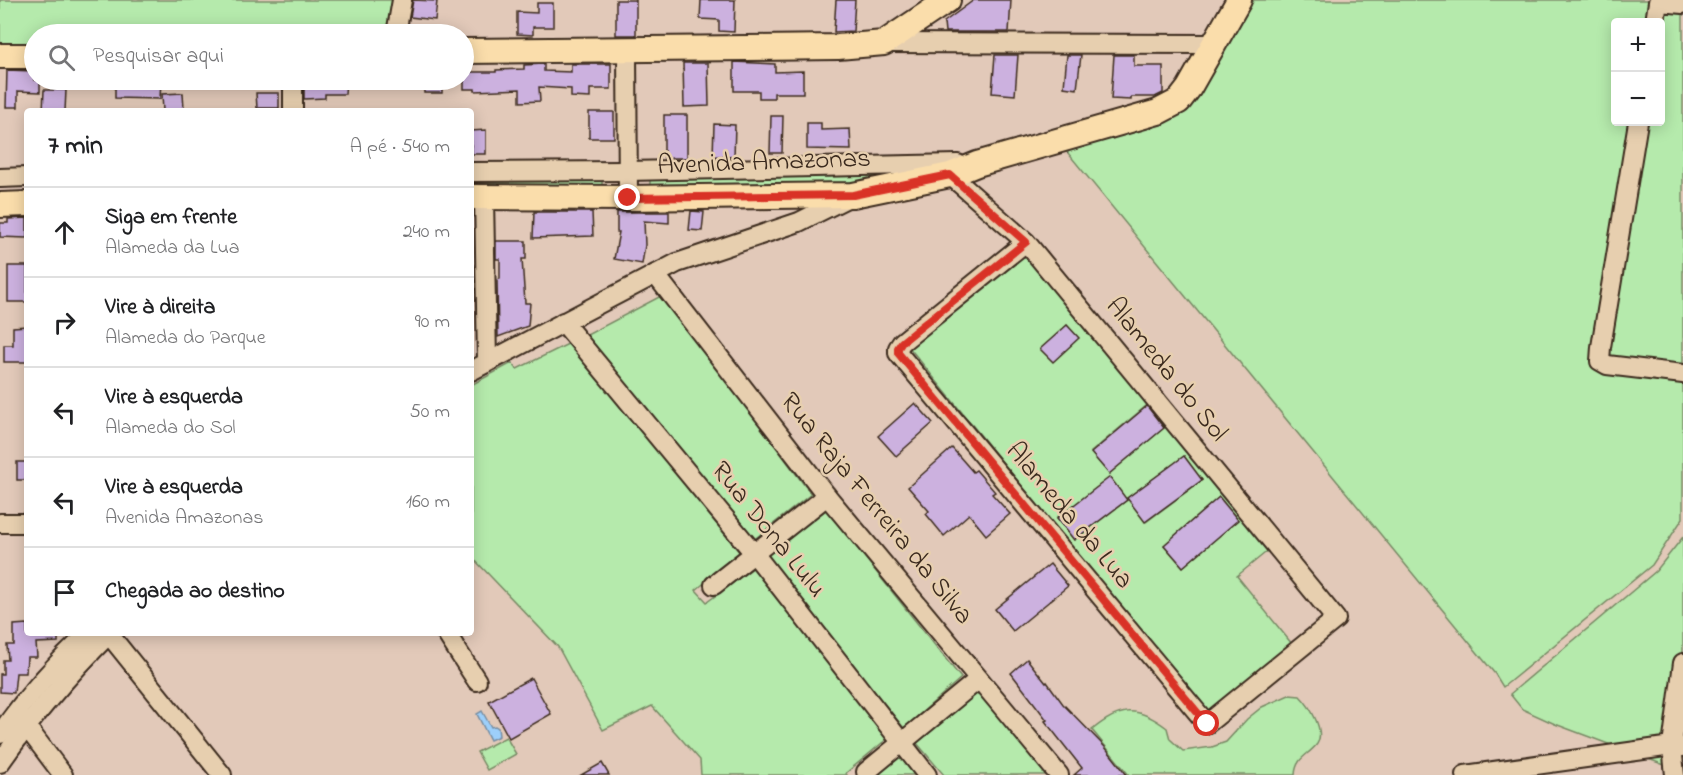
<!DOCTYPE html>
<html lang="pt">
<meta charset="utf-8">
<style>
:root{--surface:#fff;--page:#f2f2f2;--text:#202124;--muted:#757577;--line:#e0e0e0}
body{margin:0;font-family:"Indie Flower",sans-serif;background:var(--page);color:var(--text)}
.controls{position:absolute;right:18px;top:18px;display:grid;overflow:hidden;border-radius:6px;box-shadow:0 3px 15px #0003}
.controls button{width:54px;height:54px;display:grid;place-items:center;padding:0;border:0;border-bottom:2px solid var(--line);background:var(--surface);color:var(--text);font:30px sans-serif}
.stop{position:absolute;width:18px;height:18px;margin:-14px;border:4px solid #d93025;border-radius:50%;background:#fff}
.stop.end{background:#d93025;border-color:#fff;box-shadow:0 2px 6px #0008}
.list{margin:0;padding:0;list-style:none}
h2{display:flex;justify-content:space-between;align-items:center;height:78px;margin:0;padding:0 24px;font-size:26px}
h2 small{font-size:20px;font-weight:400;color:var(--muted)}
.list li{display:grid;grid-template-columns:39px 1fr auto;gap:18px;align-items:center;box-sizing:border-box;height:90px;padding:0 24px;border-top:2px solid var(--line)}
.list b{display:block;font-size:22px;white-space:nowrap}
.list p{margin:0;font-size:20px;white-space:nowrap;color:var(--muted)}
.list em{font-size:20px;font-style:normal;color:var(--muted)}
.icon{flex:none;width:33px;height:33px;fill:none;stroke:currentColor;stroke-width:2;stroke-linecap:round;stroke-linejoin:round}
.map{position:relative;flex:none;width:1683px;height:775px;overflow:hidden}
.search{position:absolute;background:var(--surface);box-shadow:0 3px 15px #0003;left:24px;top:24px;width:450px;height:66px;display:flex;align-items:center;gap:15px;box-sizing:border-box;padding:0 21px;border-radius:33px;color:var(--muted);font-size:22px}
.panel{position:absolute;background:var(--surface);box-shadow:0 3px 15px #0003;left:24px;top:108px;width:450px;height:528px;border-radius:6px}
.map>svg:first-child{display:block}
.green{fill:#b5eaac;stroke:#788a65;stroke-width:1.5;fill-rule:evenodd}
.water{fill:#9dcffa;stroke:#768da2;stroke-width:1.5}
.building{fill:#ccb1df;stroke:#3b2a1e;stroke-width:1.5}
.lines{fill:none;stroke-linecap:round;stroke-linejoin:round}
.minor-casing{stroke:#3b2a1e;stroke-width:22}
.major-casing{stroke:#3b2a1e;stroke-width:28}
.minor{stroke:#e7cfaf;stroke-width:18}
.major{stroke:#faddab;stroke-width:24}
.route{stroke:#d93025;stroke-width:8}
.labels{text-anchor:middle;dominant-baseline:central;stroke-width:5;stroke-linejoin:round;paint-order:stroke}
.street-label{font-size:27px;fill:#3b2a1e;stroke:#e7cfaf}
</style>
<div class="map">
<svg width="1683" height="775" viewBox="0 0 1683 775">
<rect width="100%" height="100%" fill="#e2c9b9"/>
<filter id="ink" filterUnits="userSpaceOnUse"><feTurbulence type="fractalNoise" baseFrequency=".0167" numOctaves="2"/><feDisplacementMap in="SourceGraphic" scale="12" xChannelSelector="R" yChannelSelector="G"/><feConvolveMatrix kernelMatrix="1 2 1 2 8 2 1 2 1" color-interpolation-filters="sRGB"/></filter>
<g filter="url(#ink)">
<g class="green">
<polygon points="0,0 395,0 390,34 34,34 34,47 0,48"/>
<path d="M1254 0H1683V518L1652 565 1503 687 1495 674 1063 147 1169 118 1192 105ZM1616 22H1660V122H1616Z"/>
<polygon points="894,174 890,180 834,188 650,190 650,177"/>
<polygon points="602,175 602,191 471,193 471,178"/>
<path d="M1026 249 1270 549 1237 576 1292 644 1207 714 908 346ZM1067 325 1078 338 1041 349ZM1146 406 1164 428 1109 474 1091 452ZM1184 456 1202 480 1146 522 1128 498ZM1219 497 1238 520 1183 567 1164 545ZM1127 500 1074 540 1057 518Z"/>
<polygon points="663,295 811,494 752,541 585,336"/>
<polygon points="570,343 740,553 696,590 707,602 753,568 888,738 846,773 847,775 701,775 700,760 652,706 603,730 558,647 471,556 471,385 512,363 517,369"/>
<polygon points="826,509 961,678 904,728 763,556"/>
<polygon points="1683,537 1683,772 1555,724 1522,709 1510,694 1656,571"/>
<polygon points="978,691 1046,775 944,775 916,742"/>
<path d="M1289 695 1300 696C1309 705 1326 731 1317 744 1308 756 1296 757 1295 775H1129L1092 730C1120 707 1137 705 1167 728L1170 739 1183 751 1212 747 1226 742 1247 719 1262 707Z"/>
<polygon points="506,737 516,754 487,770 477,752"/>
<polygon points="904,753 922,775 874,775"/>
</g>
<polygon class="water" points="482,711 491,727 495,726 498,728 499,736 490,740 477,714"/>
<g class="building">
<polygon points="413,0 437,1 435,20 410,17"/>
<rect x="616" y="0" width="20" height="35"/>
<polygon points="701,0 735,0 734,32 719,31 719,20 700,19"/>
<polygon points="836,0 855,0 853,31 834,32"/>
<polygon points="974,0 1011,0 1009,32 945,32 944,22"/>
<polygon points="537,3 553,3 553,27 533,27 533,35 517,34 517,12 537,13"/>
<polygon points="995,55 1018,55 1015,95 992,93"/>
<polygon points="1067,55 1081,55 1077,89 1064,87"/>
<polygon points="1114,55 1134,55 1134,66 1163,66 1163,93 1155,97 1131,97 1131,100 1111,99"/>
<polygon points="734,62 775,64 775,72 803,71 803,93 774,93 774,98 759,98 759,91 734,91"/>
<polygon points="683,63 708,63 709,106 684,107"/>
<polygon points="544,64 544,71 571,72 571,64 611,64 611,89 590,89 590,98 571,97 571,89 539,87 540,101 520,102 520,89 475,91 475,89 464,89 464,72 496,72 496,70 524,69 524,65"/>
<polygon points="7,70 34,71 34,80 40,80 40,92 18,91 18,107 6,107"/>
<polygon points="115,80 161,80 160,99 115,98"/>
<polygon points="304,80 346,80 345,94 325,94 325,98 304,99"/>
<rect x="424" y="80" width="18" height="13"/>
<polygon points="44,90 66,90 65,111 43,111"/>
<polygon points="183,93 184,110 163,111 162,94"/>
<polygon points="256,93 279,93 279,108 257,108"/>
<rect x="589" y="112" width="25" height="26"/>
<rect x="664" y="115" width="23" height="43"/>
<polygon points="771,116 783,116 782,153 770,153"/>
<polygon points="807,123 821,123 821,130 850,129 851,150 807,149"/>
<polygon points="714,124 735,125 734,157 713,156"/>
<polygon points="486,130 486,154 472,154 471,131"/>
<polygon points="691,211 704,212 702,231 689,230"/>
<polygon points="534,212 592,212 593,236 533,238"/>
<polygon points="617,212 669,212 669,223 644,221 645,245 642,264 614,259 619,232 617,232"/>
<polygon points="27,218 27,238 0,237 0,223 8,223 8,219"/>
<polygon points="496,241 526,241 526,259 522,259 525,303 530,303 528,326 498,337 497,280 500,279 500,259 496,259"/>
<rect x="8" y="266" width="19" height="36"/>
<polygon points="1067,325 1079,338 1053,362 1040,349"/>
<polygon points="27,326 27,362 4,362 4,345 13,345 13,327"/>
<polygon points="915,403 933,423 896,456 878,436"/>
<polygon points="1147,406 1164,428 1109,474 1091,453"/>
<polygon points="952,448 973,472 976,470 995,492 992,494 1010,514 986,535 969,514 944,536 926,514 929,511 908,487"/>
<polygon points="1184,456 1202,480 1145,522 1127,498"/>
<rect x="17" y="462" width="10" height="18"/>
<polygon points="1110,477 1127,500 1074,540 1057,518"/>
<polygon points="1219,497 1238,520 1183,567 1164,545"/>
<polygon points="1050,564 1068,586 1013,631 995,609"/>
<polygon points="27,624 27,633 58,633 58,642 36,643 37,657 27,657 26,673 16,673 14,693 0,692 0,674 3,674 3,660 8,660 7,645 14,645 14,625"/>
<polygon points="1027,659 1046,683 1047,682 1063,704 1105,747 1127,775 1074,775 1082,768 1045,721 1047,720 1011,673"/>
<polygon points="531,678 551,714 509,738 489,701"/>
<polygon points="602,763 609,775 581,775"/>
</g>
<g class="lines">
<defs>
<g id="minor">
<polyline points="1655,22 1658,2 1683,4"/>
<polyline points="396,34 402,0"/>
<polyline points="884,43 1216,44"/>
<polyline points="627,50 628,198"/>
<polyline points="293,111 293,80"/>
<polyline points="1638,122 1601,347 1600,361 1607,365 1683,374"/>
<polyline points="947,165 950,175 1026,242 1336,619 1207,724 898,353 898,348 902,342 1026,242"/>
<polyline points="471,172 627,171 958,164"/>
<polyline points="0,178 27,177"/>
<polyline points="484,197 487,361"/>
<polyline points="655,274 827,496 1059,775"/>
<polyline points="563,322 753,552 927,775"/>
<polyline points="471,371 677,263 799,222 849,197"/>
<polyline points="0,523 27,523"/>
<polyline points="714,585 827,496"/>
<polyline points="108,633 222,775"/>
<polyline points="446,633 477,681"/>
<polyline points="20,718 63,775"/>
<path d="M0 734C26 697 56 663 89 633"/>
<path d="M0 763C33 716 69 674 109 634"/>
<polyline points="866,772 979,679"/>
<polyline points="1465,775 1672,746 1683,747"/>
<polyline points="1675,775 1672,746 1683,663"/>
</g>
<g id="major">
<polyline points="464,51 838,47 884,43 948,0"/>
<polyline points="0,56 34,56"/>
<polyline points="471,197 628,198 853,195 950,175 977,164 1158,112 1179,101 1189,88 1239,0"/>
<polyline points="0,205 27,204"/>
</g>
</defs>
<use href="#minor" class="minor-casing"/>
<use href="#major" class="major-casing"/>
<use href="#minor" class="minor"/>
<use href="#major" class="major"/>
</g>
</g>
<g class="lines" filter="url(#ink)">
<polyline class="route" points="628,198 853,195 950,175 1026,242 902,342 898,348 898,353 1207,724"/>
</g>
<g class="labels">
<g class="street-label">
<text transform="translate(764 163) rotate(-2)">Avenida Amazonas</text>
<text transform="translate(1166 370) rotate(51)">Alameda do Sol</text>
<text transform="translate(876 509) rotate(51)">Rua Raja Ferreira da Silva</text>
<text transform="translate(1069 516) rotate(50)">Alameda da Lua</text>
<text transform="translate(768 530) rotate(51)">Rua Dona Lulu</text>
</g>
</g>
</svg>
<div class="controls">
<button>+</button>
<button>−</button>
</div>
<div class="stop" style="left:1207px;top:724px"></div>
<div class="stop end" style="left:628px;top:198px"></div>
<div class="search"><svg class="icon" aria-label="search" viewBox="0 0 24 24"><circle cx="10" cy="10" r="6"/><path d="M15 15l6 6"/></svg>Pesquisar aqui</div>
<section class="panel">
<h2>7 min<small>A pé · 540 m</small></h2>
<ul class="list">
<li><svg class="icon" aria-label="ahead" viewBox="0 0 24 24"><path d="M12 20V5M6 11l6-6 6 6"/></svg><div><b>Siga em frente</b><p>Alameda da Lua</p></div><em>240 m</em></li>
<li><svg class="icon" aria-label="right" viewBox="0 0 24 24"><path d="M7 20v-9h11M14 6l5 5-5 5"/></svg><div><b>Vire à direita</b><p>Alameda do Parque</p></div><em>90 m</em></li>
<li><svg class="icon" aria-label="left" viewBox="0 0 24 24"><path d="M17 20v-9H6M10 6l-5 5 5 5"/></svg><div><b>Vire à esquerda</b><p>Alameda do Sol</p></div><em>50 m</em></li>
<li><svg class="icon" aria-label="left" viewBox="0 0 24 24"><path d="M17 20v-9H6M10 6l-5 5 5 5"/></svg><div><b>Vire à esquerda</b><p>Avenida Amazonas</p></div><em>160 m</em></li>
<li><svg class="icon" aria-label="arrive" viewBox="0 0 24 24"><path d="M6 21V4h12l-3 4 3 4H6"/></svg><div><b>Chegada ao destino</b></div></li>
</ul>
</section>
</div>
